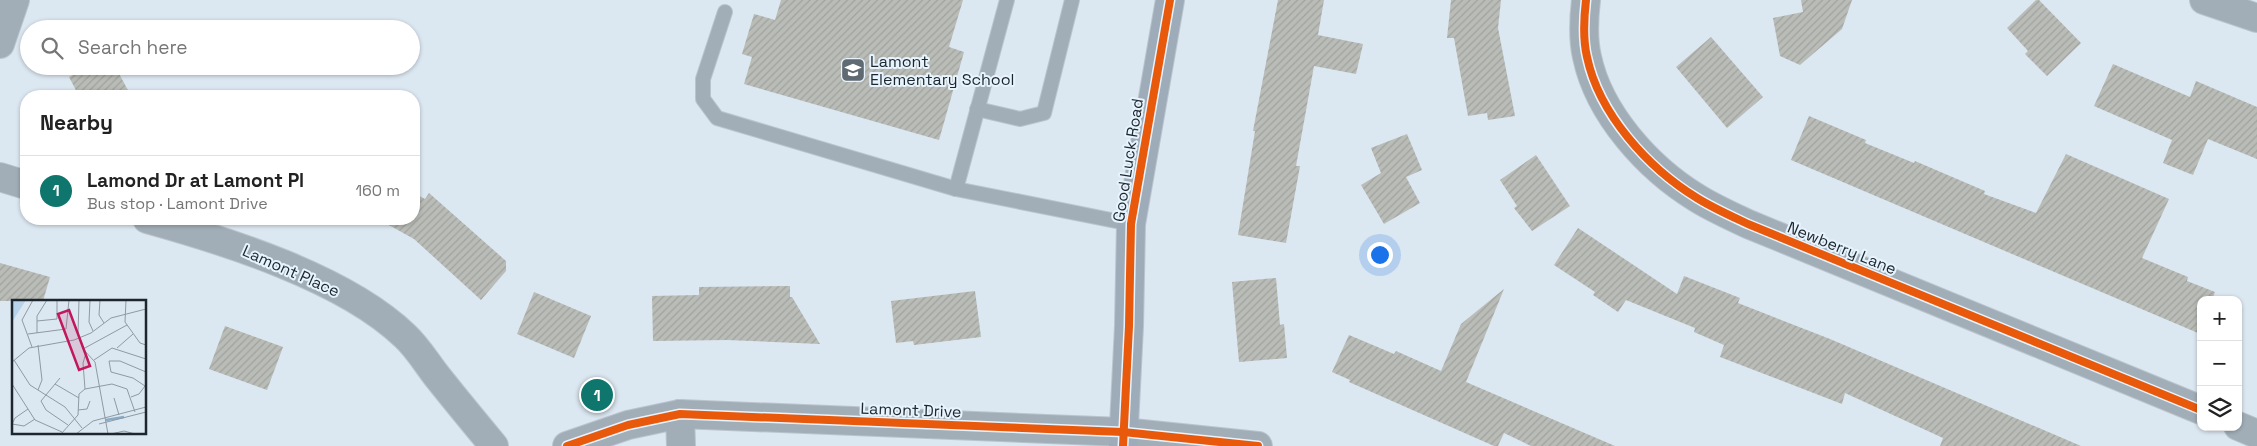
<!DOCTYPE html>
<meta charset="utf-8">
<style>
:root{--surface:#fff;--page:#f6f6f6;--text:#222;--muted:#767676;--line:#e0e0e0;--accent:#0f766e}
body{margin:0;font-family:"Space Grotesk",sans-serif;background:var(--page);color:var(--text)}
.controls{position:absolute;right:15px;bottom:15px;display:grid;overflow:hidden;border-radius:10px;box-shadow:0 1px 4px #0004}
.controls button{width:45px;height:45px;display:grid;place-items:center;padding:0;border:0;border-bottom:1px solid var(--line);background:var(--surface);color:var(--text);font:25px sans-serif}
.you{position:absolute;left:1379px;top:254px;width:18px;height:18px;margin:-12px;border:4px solid #fff;border-radius:50%;background:#1a73e8;box-shadow:0 0 0 8px #1a73e833}
.badge{display:grid;place-items:center;width:32px;height:32px;border-radius:50%;background:var(--accent);color:#fff;font-size:16px;font-weight:700}
.pin{position:absolute;translate:-50% -50%;border:2px solid #fff;box-shadow:0 1px 5px #0006}
.list{margin:0;padding:0;list-style:none}
h2{display:flex;justify-content:space-between;align-items:center;height:65px;margin:0;padding:0 20px;font-size:21px}
h2 small{font-size:16px;font-weight:400;color:var(--muted)}
.list li{display:grid;grid-template-columns:32px 1fr auto;gap:15px;align-items:center;box-sizing:border-box;height:70px;padding:0 20px;border-top:1px solid var(--line)}
.list b{display:block;font-size:19px;white-space:nowrap}
.list p{margin:0;font-size:16px;white-space:nowrap;color:var(--muted)}
.list em{font-size:16px;font-style:normal;color:var(--muted)}
.icon{flex:none;width:28px;height:28px;fill:none;stroke:currentColor;stroke-width:2;stroke-linecap:round;stroke-linejoin:round}
.map{position:relative;flex:none;width:2257px;height:446px;overflow:hidden}
.search{position:absolute;background:var(--surface);box-shadow:0 1px 4px #0004;left:20px;top:20px;width:400px;height:55px;display:flex;align-items:center;gap:12px;box-sizing:border-box;padding:0 18px;border-radius:28px;color:var(--muted);font-size:19px}
.panel{position:absolute;background:var(--surface);box-shadow:0 1px 4px #0004;left:20px;top:90px;width:400px;height:135px;border-radius:20px}
.map>svg:first-child{display:block}
.building{fill:url(#building-hatch)}
.lines{fill:none;stroke-linecap:round;stroke-linejoin:round}
.service-casing{stroke:#bac4cc;stroke-width:16}
.minor-casing{stroke:#bac4cc;stroke-width:30}
.tertiary-casing{stroke:#bac4cc;stroke-width:30}
.secondary-casing{stroke:#bac4cc;stroke-width:30}
.service{stroke:#a1aeb8;stroke-width:14}
.minor{stroke:#a1aeb8;stroke-width:28}
.tertiary{stroke:#a1aeb8;stroke-width:28}
.secondary{stroke:#9eacb9;stroke-width:28}
.cycleway-casing{stroke:#e8f4fd;stroke-width:11}
.cycleway{stroke:#e8590c;stroke-width:8}
.labels{text-anchor:middle;dominant-baseline:central;stroke-width:4;stroke-linejoin:round;paint-order:stroke}
.poi-label{font-size:16px;fill:#1c262e;stroke:#e8f4fd;text-anchor:start}
.street-label{font-size:16px;fill:#1c262e;stroke:#e8f4fd}
.inset-river{fill:none;stroke:#88acc8;stroke-width:2.5}
.inset-road{fill:none;stroke:#8f9aa3;stroke-width:1}
.view{fill:#c2185b;fill-opacity:0.15;stroke:#c2185b;stroke-width:2.5}
.inset-edge{fill:none;stroke:#1c262e;stroke-width:2.5}
</style>
<div class="map">
<svg width="2257" height="446" viewBox="0 0 2257 446">
<defs>
<pattern id="building-hatch" width="6" height="6" patternUnits="userSpaceOnUse" patternTransform="scale(1.25)"><rect width="6" height="6" fill="#babdb7"/><path d="M-1 1l2-2M0 6l6-6M5 7l2-2" fill="none" stroke="#9fa29e"/></pattern>
</defs>
<rect width="100%" height="100%" fill="#dbe7f1"/>
<g class="building">
<polygon points="781,0 963,0 949,47 964,52 939,140 744,84 752,57 742,54 754,14 775,20"/>
<polygon points="1278,0 1324,0 1318,35 1363,44 1356,74 1314,66 1296,166 1300,166 1286,243 1238,235 1255,131 1253,131"/>
<polygon points="1451,0 1501,0 1498,28 1515,116 1488,120 1487,113 1468,116 1454,38 1447,38"/>
<polygon points="1801,0 1852,0 1842,29 1800,65 1780,56 1773,18 1803,12"/>
<polygon points="2036,0 2039,0 2081,43 2047,76 2025,54 2028,51 2007,28"/>
<polygon points="1711,37 1763,97 1727,128 1676,67"/>
<polygon points="2113,64 2190,97 2196,81 2257,107 2257,159 2208,139 2193,175 2163,163 2172,140 2094,106"/>
<polygon points="89,66 115,66 131,96 79,96 69,77"/>
<polygon points="1809,116 1866,140 1865,143 1914,163 1915,161 1985,191 1984,194 2036,213 2066,154 2169,199 2142,258 2188,277 2187,281 2215,292 2212,300 2201,300 2201,327 2198,333 1791,160"/>
<polygon points="1407,134 1422,170 1406,177 1420,203 1384,224 1361,185 1381,173 1371,148"/>
<polygon points="1536,155 1570,206 1532,231 1514,208 1517,206 1500,180"/>
<polygon points="414,193 425,199 429,193 506,261 506,271 481,300 414,239 378,219 414,219"/>
<polygon points="1578,228 1677,294 1684,276 1740,298 1738,303 1830,339 2081,446 1940,446 1943,438 1845,393 1842,404 1720,357 1724,345 1694,332 1695,328 1626,300 1618,312 1593,295 1595,292 1554,265"/>
<polygon points="0,263 50,277 43,301 0,301"/>
<polygon points="1276,278 1280,325 1284,324 1287,358 1239,362 1232,282"/>
<polygon points="790,286 790,297 792,297 820,344 727,340 653,341 652,296 699,295 699,287"/>
<polygon points="1504,289 1466,382 1615,446 1531,446 1504,433 1498,446 1494,446 1349,382 1350,380 1332,372 1349,335 1394,354 1396,351 1441,371 1461,324"/>
<polygon points="975,291 981,337 914,345 913,341 896,343 891,301"/>
<polygon points="534,292 591,316 574,358 517,334"/>
<polygon points="225,326 283,347 267,390 209,369"/>
</g>
<g class="lines">
<defs>
<g id="service">
<polyline points="1007,0 956,189 1131,224"/>
<polyline points="725,12 703,79 703,99 717,118 956,189"/>
<polyline points="977,109 1020,119 1044,113 1072,0"/>
</g>
<g id="minor">
<path d="M1586 0C1584 17 1583 40 1587 57 1599 114 1648 168 1697 198 1713 208 1731 216 1748 224L2201 410"/>
<polyline points="2204,0 2257,18"/>
<polyline points="0,44 15,0"/>
<polyline points="0,177 26,185"/>
<path d="M147 219C226 241 345 278 405 336 417 347 426 362 436 375 455 399 474 422 494 446"/>
<polyline points="680,414 681,446"/>
<polyline points="2238,426 2257,434"/>
</g>
<polyline id="tertiary" points="567,446 628,425 680,414 1123,432 1258,446"/>
<polyline id="secondary" points="1123,446 1129,326 1131,224 1170,0"/>
</defs>
<use href="#service" class="service-casing"/>
<use href="#minor" class="minor-casing"/>
<use href="#tertiary" class="tertiary-casing"/>
<use href="#secondary" class="secondary-casing"/>
<use href="#service" class="service"/>
<use href="#minor" class="minor"/>
<use href="#tertiary" class="tertiary"/>
<use href="#secondary" class="secondary"/>
<defs>
<g id="cycleway">
<path d="M1586 0C1584 17 1583 40 1587 57 1599 114 1648 168 1697 198 1713 208 1731 216 1748 224L2201 410"/>
<polyline points="567,446 628,425 680,414 1123,432 1258,446"/>
<polyline points="1123,446 1129,326 1131,224 1170,0"/>
</g>
</defs>
<use href="#cycleway" class="cycleway-casing"/>
<use href="#cycleway" class="cycleway"/>
</g>
<defs>
<symbol id="school-square" viewBox="-11 -11 22 22"><rect x="-9" y="-9" width="18" height="18" rx="4" fill="#5f6a72" stroke="#e8f4fd"/><path d="M0-5L7-2L0 1L-7-2ZM-4 1L0 2.5L4 1V4Q0 6-4 4Z" fill="#fff"/></symbol>
</defs>
<g fill-rule="evenodd">
<use href="#school-square" x="839" y="56" width="28" height="28"/>
</g>
<g class="labels">
<g class="poi-label">
<text x="870" y="61">Lamont<tspan x="870" dy="18">Elementary School</tspan></text>
</g>
<g class="street-label">
<text transform="translate(1128 160) rotate(-81)">Good Luck Road</text>
<text transform="translate(1842 248) rotate(22)">Newberry Lane</text>
<text transform="translate(291 271) rotate(24)">Lamont Place</text>
<text transform="translate(911 410) rotate(2)">Lamont Drive</text>
</g>
</g>
<g transform="translate(12 300)">
<rect width="134" height="134" fill="#dbe7f1"/>
<path d="M0 0H14L0 22Z" fill="#b8d4ea"/>
<path class="inset-river" d="M94 120 112 117"/>
<path class="inset-road" d="M67 0 66 34 71 49 83 62 96 134M78 0 77 22 81 31M88 0 87 15 92 23M114 0 113 22 128 43 134 45M25 21 45 19V0M25 33V16L35 0M16 34 54 29 57 0M20 47 10 20 21 0M105 48 121 34M71 49 115 25M2 60 18 85 53 107 70 128M82 60 100 48 134 59M0 62 17 48 62 40 79 33 99 18 134 9M48 78 29 101 34 110 56 125M0 84 23 120 50 132M43 84 67 98M133 86 121 78 99 72 97 61H108L134 72M73 89 71 63 74 53M26 90 30 80 26 45M119 97 127 94 133 86M102 98 107 115M66 110 75 109 78 101M0 124 12 126 23 119M0 124 3 118 16 109M87 124 134 112M49 134 66 115 67 94 73 89 100 84 115 89 123 112M64 134 81 121 134 107M99 134 112 131 123 134"/>
<path class="view" d="M57 10 78 66 67 70 46 14Z"/>
<rect width="134" height="134" class="inset-edge"/>
</g>
</svg>
<div class="controls">
<button>+</button>
<button>−</button>
<button><svg class="icon" aria-label="layers" viewBox="0 0 24 24"><path d="M12 4l9 5-9 5-9-5zM3 14l9 5 9-5"/></svg></button>
</div>
<div class="you"></div>
<div class="pin badge" style="left:597px;top:395px">1</div>
<div class="search"><svg class="icon" aria-label="search" viewBox="0 0 24 24"><circle cx="10" cy="10" r="6"/><path d="M15 15l6 6"/></svg>Search here</div>
<section class="panel">
<h2>Nearby<small></small></h2>
<ul class="list">
<li><span class="badge">1</span><div><b>Lamond Dr at Lamont Pl</b><p>Bus stop · Lamont Drive</p></div><em>160 m</em></li>
</ul>
</section>
</div>
